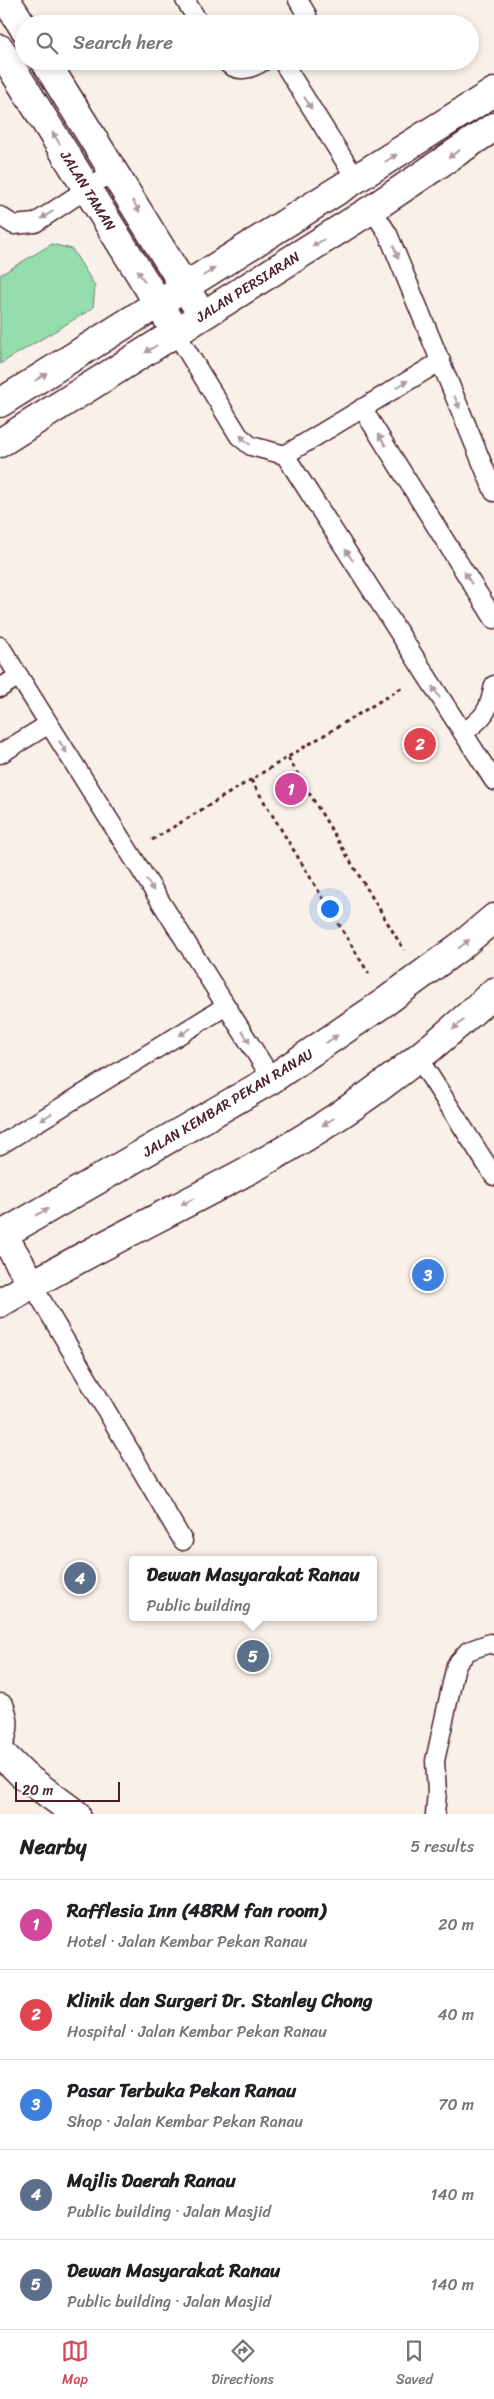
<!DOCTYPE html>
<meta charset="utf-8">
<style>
:root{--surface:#fff;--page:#f6f6f6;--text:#202124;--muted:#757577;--line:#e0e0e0;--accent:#d1495b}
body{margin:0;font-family:Sriracha,sans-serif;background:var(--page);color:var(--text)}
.scale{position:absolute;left:15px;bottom:12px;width:105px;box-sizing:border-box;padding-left:5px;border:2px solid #4a1f2b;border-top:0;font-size:14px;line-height:18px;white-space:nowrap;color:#4a1f2b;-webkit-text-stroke:4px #fff;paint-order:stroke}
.you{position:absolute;left:329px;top:908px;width:18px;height:18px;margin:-12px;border:4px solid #fff;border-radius:50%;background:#1a73e8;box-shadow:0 0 0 8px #1a73e833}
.badge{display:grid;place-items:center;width:32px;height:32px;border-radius:50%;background:var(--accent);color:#fff;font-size:16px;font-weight:700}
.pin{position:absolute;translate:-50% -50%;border:2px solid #fff;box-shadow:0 1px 5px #0006}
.popup{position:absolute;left:129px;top:1556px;width:248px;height:65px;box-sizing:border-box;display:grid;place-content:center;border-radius:5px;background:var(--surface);filter:drop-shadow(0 1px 4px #0005);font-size:16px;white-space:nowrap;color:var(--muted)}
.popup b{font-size:19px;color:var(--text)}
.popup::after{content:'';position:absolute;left:50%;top:100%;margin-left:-10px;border:10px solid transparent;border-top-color:var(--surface)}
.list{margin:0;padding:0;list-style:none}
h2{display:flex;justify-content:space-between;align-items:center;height:65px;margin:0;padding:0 20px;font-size:21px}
h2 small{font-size:16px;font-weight:400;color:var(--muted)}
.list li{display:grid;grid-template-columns:32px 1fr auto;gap:15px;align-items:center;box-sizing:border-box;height:90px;padding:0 20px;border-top:1px solid var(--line)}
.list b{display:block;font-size:19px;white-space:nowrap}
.list p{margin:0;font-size:16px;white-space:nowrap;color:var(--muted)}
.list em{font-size:16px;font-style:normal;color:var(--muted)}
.icon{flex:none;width:28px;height:28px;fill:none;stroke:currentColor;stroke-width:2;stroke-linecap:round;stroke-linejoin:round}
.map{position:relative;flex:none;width:494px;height:1814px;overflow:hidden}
.search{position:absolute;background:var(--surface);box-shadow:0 2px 8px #0003;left:15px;right:15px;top:15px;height:55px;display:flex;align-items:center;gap:12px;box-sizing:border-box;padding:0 18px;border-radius:28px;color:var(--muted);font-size:19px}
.sheet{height:515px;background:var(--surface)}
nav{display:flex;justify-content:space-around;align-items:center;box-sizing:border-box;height:70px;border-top:1px solid var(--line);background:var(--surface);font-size:14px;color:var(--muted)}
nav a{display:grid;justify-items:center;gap:2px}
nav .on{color:var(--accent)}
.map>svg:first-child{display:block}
.green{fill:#94ddad;stroke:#6f7e6c}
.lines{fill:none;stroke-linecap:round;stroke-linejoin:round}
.service-casing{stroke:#4a1f2b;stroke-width:21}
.minor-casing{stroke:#4a1f2b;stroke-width:31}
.tertiary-casing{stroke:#4a1f2b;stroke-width:31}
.path{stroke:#4a1f2b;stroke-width:3;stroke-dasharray:4 4;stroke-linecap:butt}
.service{stroke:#fff;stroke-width:18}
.minor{stroke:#fff;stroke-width:28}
.tertiary{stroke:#fff;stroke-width:28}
.oneway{fill:#ae9aa0}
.labels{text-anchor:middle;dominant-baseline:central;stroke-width:5;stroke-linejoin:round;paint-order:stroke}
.street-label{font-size:14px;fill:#4a1f2b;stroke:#fff}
</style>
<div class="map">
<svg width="494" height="1814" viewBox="0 0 494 1814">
<rect width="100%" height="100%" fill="#f9f1e9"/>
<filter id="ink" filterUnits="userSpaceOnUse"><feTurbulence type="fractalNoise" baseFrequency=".02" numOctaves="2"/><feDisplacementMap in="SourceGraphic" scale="10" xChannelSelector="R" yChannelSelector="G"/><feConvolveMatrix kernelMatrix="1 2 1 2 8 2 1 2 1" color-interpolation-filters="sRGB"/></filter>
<g filter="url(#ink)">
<polygon class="green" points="52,244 72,249 95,286 93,308 0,364 0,275"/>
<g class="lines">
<defs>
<g id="service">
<polyline points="185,0 200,24"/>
<polyline points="298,0 307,15 308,24"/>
<path d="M225 61C237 74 250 70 264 61"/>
<polyline points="282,61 356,179"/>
<polyline points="372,209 388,234 494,492"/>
<polyline points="0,216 14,225 35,223 114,171"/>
<polyline points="176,333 239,436 251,446 285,455 494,781"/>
<polyline points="362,408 494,619"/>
<polyline points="285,455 441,361"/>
<polyline points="0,646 272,1079"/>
<polyline points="0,688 19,676"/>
<path d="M463 733C485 717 489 711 494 685"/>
<polyline points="0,754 49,724"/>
<polyline points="419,1059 494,1176"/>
<polyline points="0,1145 226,1006"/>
<polyline points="32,1284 183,1541"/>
<polyline points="435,1814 437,1792 435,1761 456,1665 468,1651 490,1643 494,1645"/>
</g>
<g id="minor">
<polyline points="6,0 24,28"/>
<polyline points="0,49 168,319"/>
<polyline points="45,61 194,302"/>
<polyline points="0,403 494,92"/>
<polyline points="0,443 372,209 494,127"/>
<polyline points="3,1235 32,1284"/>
<polyline points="0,1236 272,1079 385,1002 462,945 494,918"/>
<path d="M0 1303C84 1253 174 1211 260 1164 344 1117 424 1058 494 992"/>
</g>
<g id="tertiary">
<path d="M0 1708C4 1719 5 1728 0 1740"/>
<polyline points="0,1752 23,1775 76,1814"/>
</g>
</defs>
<use href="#service" class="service-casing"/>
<use href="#minor" class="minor-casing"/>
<use href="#tertiary" class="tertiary-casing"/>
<g class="path">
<polyline points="288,758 404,950"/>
<polyline points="251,780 369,974"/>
<polyline points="152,840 403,687"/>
</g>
<use href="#service" class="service"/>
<use href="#minor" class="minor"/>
<use href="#tertiary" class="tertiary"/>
</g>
<defs><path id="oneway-solid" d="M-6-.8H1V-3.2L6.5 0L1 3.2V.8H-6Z" transform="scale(1.25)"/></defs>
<g class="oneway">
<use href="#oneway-solid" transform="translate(308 103) rotate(58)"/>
<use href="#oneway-solid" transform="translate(56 138) rotate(-122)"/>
<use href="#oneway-solid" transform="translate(454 154) rotate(146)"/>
<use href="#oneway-solid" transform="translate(391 158) rotate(-32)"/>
<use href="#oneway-solid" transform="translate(136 206) rotate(59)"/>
<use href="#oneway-solid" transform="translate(47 215) rotate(147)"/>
<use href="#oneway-solid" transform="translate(318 243) rotate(148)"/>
<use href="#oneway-solid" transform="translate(396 252) rotate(68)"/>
<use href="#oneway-solid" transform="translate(209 272) rotate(-32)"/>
<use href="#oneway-solid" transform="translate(141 276) rotate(-122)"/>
<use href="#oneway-solid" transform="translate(151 349) rotate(148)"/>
<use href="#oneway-solid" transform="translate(41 377) rotate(-32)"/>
<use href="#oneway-solid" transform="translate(402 384) rotate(-31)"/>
<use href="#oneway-solid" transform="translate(457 402) rotate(68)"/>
<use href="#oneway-solid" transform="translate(245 440) rotate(-137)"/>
<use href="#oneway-solid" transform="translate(382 440) rotate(-122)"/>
<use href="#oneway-solid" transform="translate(349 555) rotate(-123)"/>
<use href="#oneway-solid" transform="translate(468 578) rotate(-122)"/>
<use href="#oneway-solid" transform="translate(436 692) rotate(-123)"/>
<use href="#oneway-solid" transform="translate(63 747) rotate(58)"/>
<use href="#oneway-solid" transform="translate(150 885) rotate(58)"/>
<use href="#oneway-solid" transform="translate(464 944) rotate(-39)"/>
<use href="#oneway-solid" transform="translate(458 1025) rotate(139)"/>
<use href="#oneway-solid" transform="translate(185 1032) rotate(148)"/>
<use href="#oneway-solid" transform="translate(246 1037) rotate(58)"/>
<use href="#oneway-solid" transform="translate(332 1039) rotate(-34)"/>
<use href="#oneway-solid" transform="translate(46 1117) rotate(148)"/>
<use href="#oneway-solid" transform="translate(328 1122) rotate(148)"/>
<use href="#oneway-solid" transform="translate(187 1202) rotate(152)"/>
<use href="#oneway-solid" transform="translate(42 1212) rotate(-30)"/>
</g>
</g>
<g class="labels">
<g class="street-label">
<text transform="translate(88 191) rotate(58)">JALAN TAMAN</text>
<text transform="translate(248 287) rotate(-32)">JALAN PERSIARAN</text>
<text transform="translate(228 1103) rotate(-31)">JALAN KEMBAR PEKAN RANAU</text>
</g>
</g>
</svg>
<div class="scale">20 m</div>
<div class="you"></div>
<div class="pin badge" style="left:291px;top:789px;background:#d1479c">1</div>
<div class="pin badge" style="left:420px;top:744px;background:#e0444e">2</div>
<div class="pin badge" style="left:428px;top:1275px;background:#3f7fe0">3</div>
<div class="pin badge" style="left:80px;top:1578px;background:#5c6f8a">4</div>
<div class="pin badge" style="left:253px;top:1656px;background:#5c6f8a">5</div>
<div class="popup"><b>Dewan Masyarakat Ranau</b>Public building</div>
<div class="search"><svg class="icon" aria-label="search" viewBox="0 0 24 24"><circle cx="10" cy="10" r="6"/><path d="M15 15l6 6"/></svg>Search here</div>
</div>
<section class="sheet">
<h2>Nearby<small>5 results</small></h2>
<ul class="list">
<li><span class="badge" style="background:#d1479c">1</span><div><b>Rafflesia Inn (48RM fan room)</b><p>Hotel · Jalan Kembar Pekan Ranau</p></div><em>20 m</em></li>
<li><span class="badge" style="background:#e0444e">2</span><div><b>Klinik dan Surgeri Dr. Stanley Chong</b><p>Hospital · Jalan Kembar Pekan Ranau</p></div><em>40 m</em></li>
<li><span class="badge" style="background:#3f7fe0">3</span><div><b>Pasar Terbuka Pekan Ranau</b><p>Shop · Jalan Kembar Pekan Ranau</p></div><em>70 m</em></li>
<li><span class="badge" style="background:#5c6f8a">4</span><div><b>Majlis Daerah Ranau</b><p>Public building · Jalan Masjid</p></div><em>140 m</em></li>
<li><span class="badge" style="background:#5c6f8a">5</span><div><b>Dewan Masyarakat Ranau</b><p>Public building · Jalan Masjid</p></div><em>140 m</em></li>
</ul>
</section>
<nav>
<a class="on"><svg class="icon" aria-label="map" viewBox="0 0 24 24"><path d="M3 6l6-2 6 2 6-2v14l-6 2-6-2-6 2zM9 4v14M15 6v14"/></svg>Map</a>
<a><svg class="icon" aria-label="directions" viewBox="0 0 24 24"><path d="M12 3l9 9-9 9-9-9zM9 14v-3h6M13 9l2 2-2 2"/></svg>Directions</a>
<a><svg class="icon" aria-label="saved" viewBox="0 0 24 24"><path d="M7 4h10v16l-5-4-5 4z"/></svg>Saved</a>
</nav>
